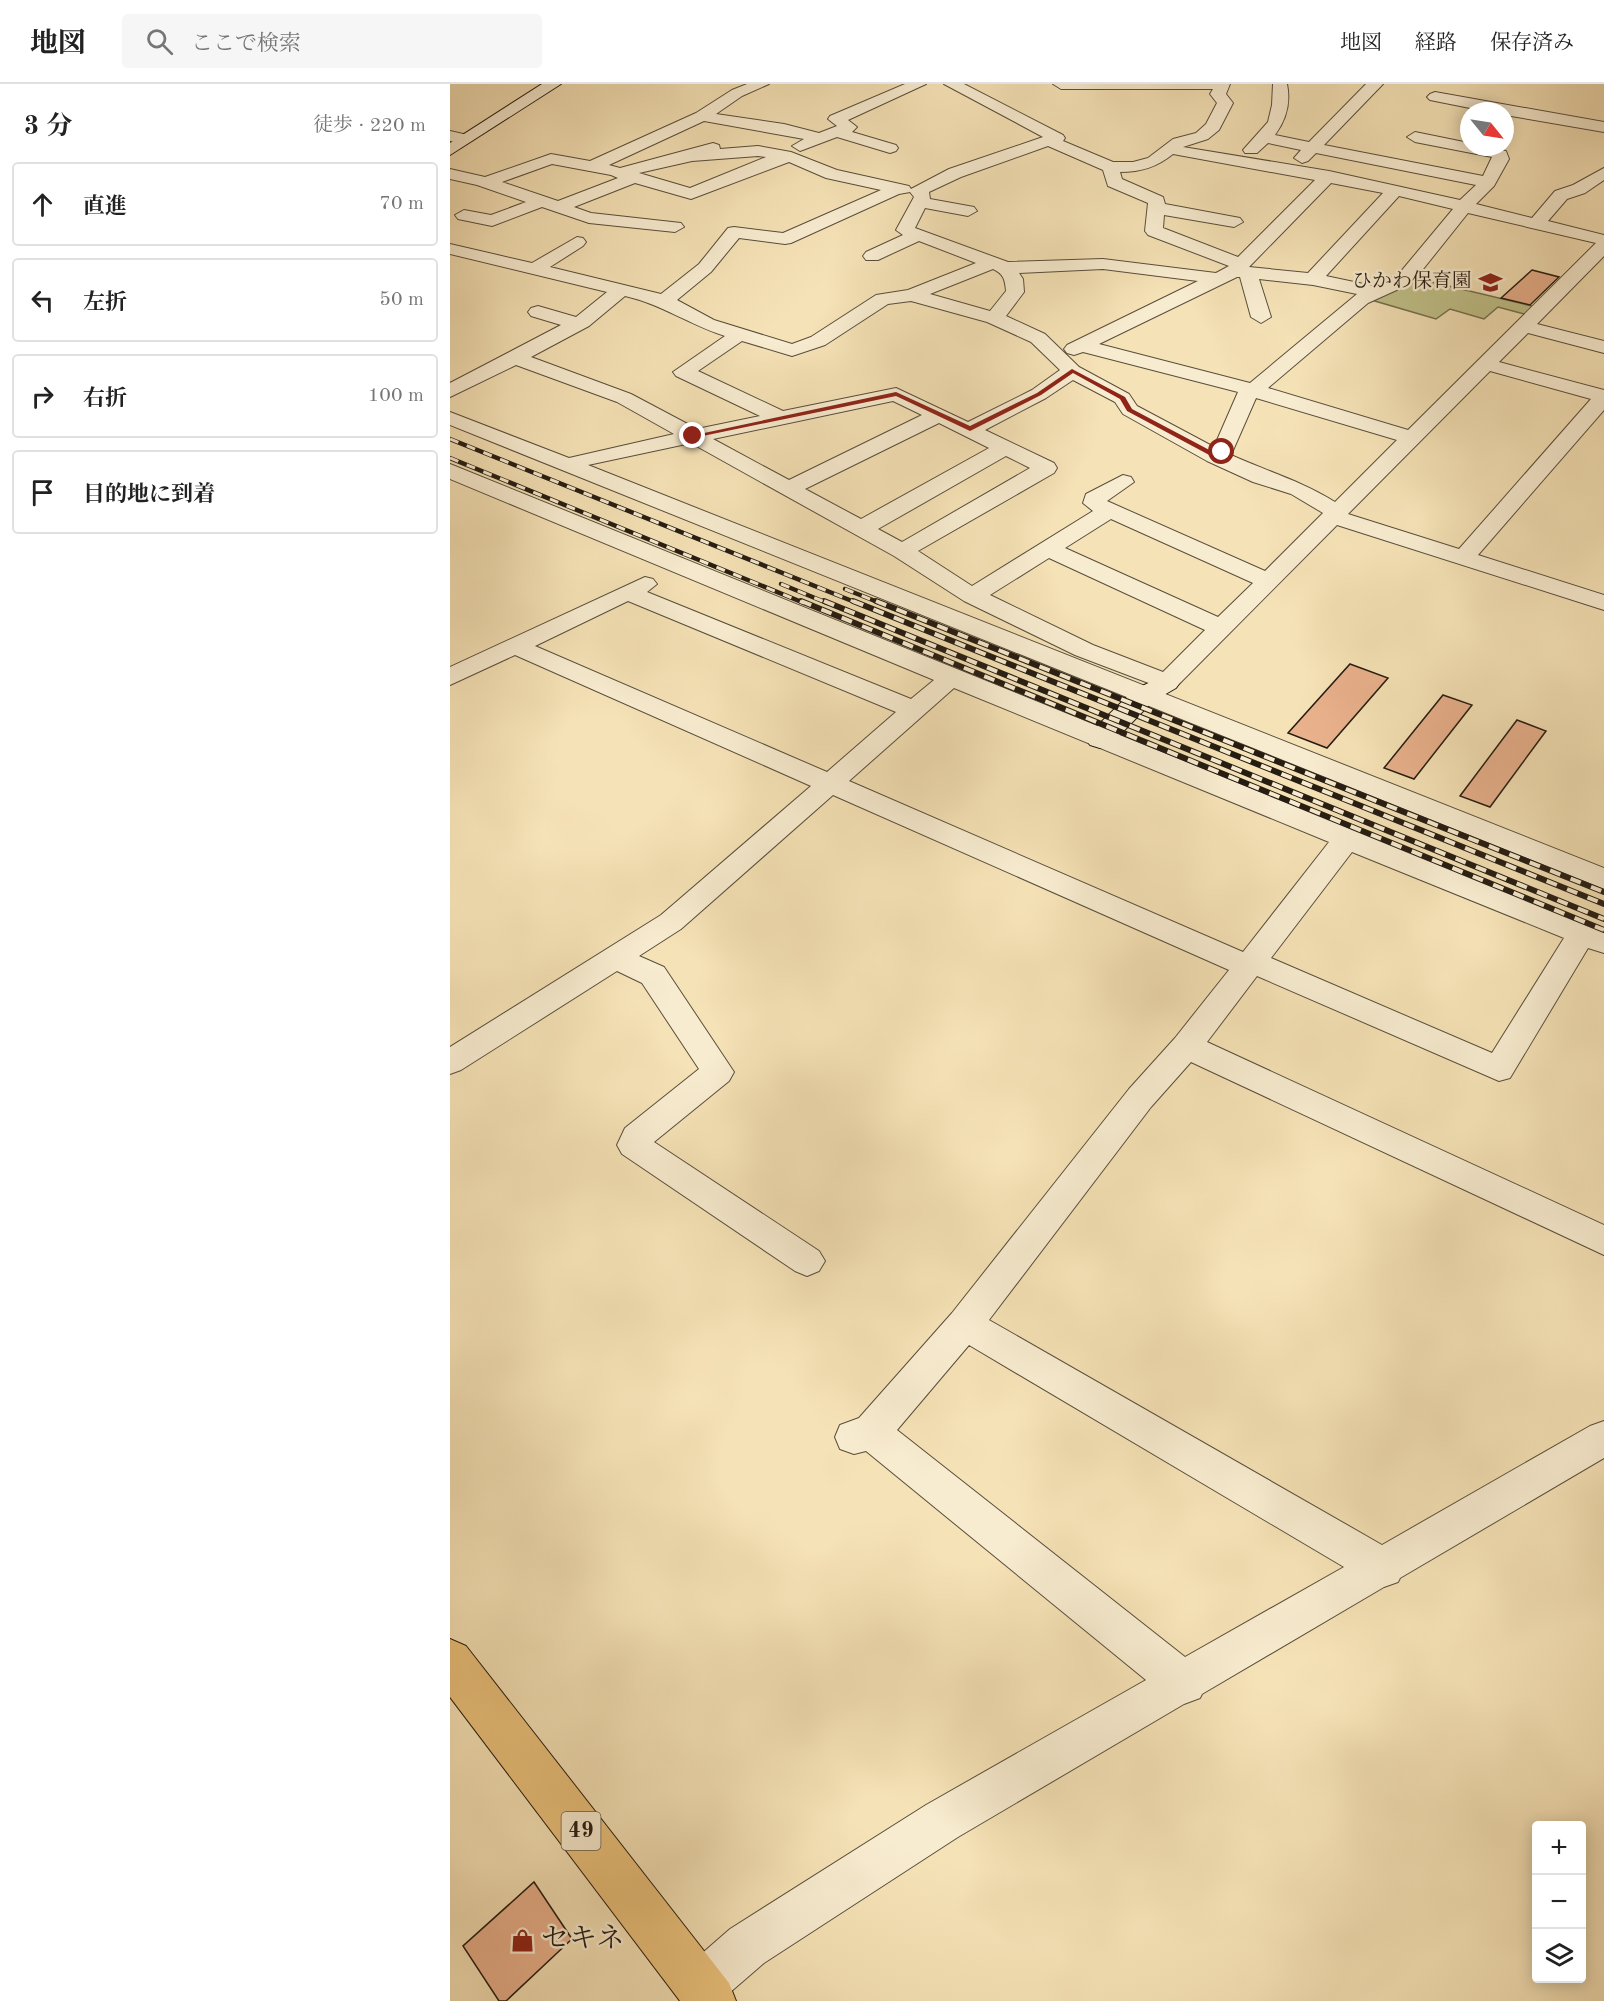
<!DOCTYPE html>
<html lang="ja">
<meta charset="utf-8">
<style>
:root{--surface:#fff;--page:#f6f6f6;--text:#222;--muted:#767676;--line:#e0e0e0}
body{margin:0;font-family:"Old Standard TT","Noto Serif JP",serif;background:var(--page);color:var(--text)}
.controls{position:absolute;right:18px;bottom:18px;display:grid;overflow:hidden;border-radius:6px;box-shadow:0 3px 15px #0003}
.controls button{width:54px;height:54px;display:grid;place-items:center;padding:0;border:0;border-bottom:2px solid var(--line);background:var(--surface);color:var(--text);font:30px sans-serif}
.compass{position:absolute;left:1010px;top:18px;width:54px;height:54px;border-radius:50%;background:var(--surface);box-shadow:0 3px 15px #0003;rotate:120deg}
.stop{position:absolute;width:18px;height:18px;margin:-14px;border:4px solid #8f2418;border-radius:50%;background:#fff}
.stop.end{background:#8f2418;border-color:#fff;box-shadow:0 2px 6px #0008}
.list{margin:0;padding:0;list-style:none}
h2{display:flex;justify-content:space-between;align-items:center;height:78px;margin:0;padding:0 24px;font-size:26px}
h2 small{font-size:20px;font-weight:400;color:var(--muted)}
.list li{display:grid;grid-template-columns:39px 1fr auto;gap:18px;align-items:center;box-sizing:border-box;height:84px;margin:0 12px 12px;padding:0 12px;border:2px solid var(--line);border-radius:6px}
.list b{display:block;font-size:22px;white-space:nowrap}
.list em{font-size:20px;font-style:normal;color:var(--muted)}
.icon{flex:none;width:33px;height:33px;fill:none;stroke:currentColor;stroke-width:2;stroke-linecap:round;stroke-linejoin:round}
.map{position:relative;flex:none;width:1154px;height:1917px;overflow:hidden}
header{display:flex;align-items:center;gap:36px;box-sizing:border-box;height:84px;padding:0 30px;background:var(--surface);border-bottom:2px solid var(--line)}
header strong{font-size:28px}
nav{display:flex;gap:33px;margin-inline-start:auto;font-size:21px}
.search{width:420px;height:54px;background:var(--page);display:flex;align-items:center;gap:15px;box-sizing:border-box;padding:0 21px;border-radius:6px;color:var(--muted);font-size:22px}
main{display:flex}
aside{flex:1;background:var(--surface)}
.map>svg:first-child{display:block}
.green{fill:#c1c28a;stroke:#736f4e;stroke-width:1.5}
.building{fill:#e9b18c;stroke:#251c12;stroke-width:1.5}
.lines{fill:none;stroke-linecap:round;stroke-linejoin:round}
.street-casing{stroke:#594e3b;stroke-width:2}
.secondary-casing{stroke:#251c12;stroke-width:2}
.primary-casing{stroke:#251c12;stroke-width:2}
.street{fill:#f8ecd0;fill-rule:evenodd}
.secondary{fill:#f8ecd0;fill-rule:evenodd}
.primary{fill:#eac17b;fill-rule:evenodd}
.rail-far1-casing{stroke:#251c12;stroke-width:4.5}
.rail-casing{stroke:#251c12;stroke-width:6}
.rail-far1{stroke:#f8ecd0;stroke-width:3;stroke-dasharray:9;stroke-linecap:butt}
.rail{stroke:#f8ecd0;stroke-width:4;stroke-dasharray:11;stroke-linecap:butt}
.route{fill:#8f2418}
.labels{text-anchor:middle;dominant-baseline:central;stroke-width:5;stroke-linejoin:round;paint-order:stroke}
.far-poi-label{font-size:20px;fill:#251c12;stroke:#f8ecd0;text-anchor:end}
.shield{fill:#f8ecd0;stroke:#645a4b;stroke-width:1.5}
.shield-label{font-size:22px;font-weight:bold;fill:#251c12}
.near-poi-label{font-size:28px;fill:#251c12;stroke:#f8ecd0;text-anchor:start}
</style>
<header>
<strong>地図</strong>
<div class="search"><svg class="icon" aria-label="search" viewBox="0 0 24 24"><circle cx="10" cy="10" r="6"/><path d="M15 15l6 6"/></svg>ここで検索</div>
<nav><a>地図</a><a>経路</a><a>保存済み</a></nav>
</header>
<main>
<aside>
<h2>3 分<small>徒歩 · 220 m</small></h2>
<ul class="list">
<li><svg class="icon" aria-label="ahead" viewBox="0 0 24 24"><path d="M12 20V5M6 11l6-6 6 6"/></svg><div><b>直進</b></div><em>70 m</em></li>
<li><svg class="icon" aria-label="left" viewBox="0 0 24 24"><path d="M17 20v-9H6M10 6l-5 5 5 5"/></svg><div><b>左折</b></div><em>50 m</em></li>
<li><svg class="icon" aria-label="right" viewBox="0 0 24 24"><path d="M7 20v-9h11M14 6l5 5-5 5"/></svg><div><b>右折</b></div><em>100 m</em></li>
<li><svg class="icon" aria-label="arrive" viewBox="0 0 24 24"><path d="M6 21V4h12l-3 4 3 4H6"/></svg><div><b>目的地に到着</b></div></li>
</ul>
</aside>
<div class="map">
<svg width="1154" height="1917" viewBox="0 0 1154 1917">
<rect width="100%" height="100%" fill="#f5e2b6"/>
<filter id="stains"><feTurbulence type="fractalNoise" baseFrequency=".00333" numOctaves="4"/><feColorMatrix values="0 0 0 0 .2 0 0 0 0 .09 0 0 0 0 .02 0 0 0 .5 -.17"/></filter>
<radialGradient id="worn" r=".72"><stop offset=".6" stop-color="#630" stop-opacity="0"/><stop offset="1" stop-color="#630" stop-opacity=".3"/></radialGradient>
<polygon class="green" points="965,194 1086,223 1078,231 1048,223 1034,235 1000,225 986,235 918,215"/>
<g class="building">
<polygon points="1082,186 1109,193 1080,221 1051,214"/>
<polygon points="900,580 938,594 877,664 838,649"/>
<polygon points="993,611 1022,621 964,695 934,684"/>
<polygon points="1067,636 1096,647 1040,723 1010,712"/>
<polygon points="84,1798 122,1855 56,1917 49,1917 13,1862"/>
</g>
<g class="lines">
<defs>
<g id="street">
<path d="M297 0H319L292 12 266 30 334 40 369 49 387 42 378 35 380 32 455 0H476L398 36 407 43 402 48 446 61 448 64 446 67 440 69 387 53 350 67 342 62 354 55 254 37 159 81 170 84 263 59 269 61 270 65 308 62 341 68 387 86 459 102 461 105 499 85 593 53 494 0H514L613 51 615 54 613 57 663 78H683L698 74 723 55 746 49 756 40 767 19 760 10 763 5H611L603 0H780L776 10 783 19 769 46 758 55 733 63 879 87 1010 116 1026 101 866 69 858 77 852 79 844 74 851 66 818 59 807 69H795L793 66 818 38 822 21 823 0H837C841 19 836 36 825 51L859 58 916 0H933L874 61 1033 92 1042 73 965 58 957 53 965 48 1019 59V63L1056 67 1059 75 1044 102 1026 120 1082 134 1105 107 1123 101 1154 84V96L1135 109 1117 115 1098 137 1154 151V172L1087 240 1154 257V269L1078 249 1049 278 1154 306V326L1028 471 1154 511V526L887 441 726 603 717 606 625 571 514 517 444 472 241 359 138 381 1154 784V805L0 341V328L119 374 224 350 167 318 66 281 0 313V299L111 241 81 232 78 228 81 224 88 222 126 233 157 208 0 170V160L82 179 127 153 133 154 136 158 133 162 100 183 211 210 249 180 278 144 284 143 333 149 431 106 376 94 339 78 241 115 185 99 124 123 141 129 231 139 234 143 225 148 139 139 92 123 42 142 8 135 5 131 14 126 41 131 76 118 27 101 0 95V85L35 93 101 70 140 77 246 29 282 6ZM598 62 653 86 658 102 698 119 695 147 698 151 779 182 766 189 653 175 558 178 465 144 475 124 518 132 527 127 524 123 480 115 479 108 511 93ZM723 70 865 96 788 173 713 144 714 131 784 143 793 138 790 134 715 120 713 113 672 95 670 88C691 88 707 83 723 70ZM308 72 316 73 240 104 189 89 242 77ZM102 80 161 91 168 94 108 117 52 98ZM881 99 933 109 858 189 799 183ZM460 108 464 113 446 146 453 151 416 168 413 172 416 176H428L469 157 526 179 458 206 426 211 361 253 342 260 264 236 227 216 261 188 289 154 335 160 341 159 449 110ZM949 112 1003 125 948 191 923 202 876 192ZM1018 129 1146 159 958 346 818 304 918 219 962 199ZM543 185C554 190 555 196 556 207L540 227 480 210ZM653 185 748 197 617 261 614 265 617 269 624 271 633 268 788 308 764 363 687 322 679 310 629 283 595 250 556 232 574 208 573 195 569 189ZM787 193H790L801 233 811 239 821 233 809 195 863 201 907 210 800 299 649 260ZM175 212C211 220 240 241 275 252L223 288 226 292 310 332 247 345 181 310 81 273 139 242ZM461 217 537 238 581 258 610 286 582 306 518 338 446 304 333 327 248 287 292 257 342 272 375 261 438 220ZM1040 287 1141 315 1009 465 898 430ZM623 296 665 318 673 330 757 377 803 398 841 410 873 429 815 487 657 417 684 398 681 393 673 391 636 410 633 419 643 427 522 502 468 467 604 389 607 384 604 379 535 346 596 314ZM806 314 947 356 885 418C852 397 816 387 781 371ZM443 317 472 331 339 396 263 355ZM489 339 539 364 411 435 355 405ZM556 372 580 384 452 458 428 445ZM661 435 803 499 768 533 615 464ZM599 474 755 546 713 588 643 561 540 511Z"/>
<polygon points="985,8 1154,38 1154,48 1055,31 1055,27 1035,27 980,16 977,13 980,10"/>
<polygon points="0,47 22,52 24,55 16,60 0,57"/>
<path d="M0 380 1154 847V869L1138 864 1060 994 1049 997 807 892 757 958 1154 1141V1171L741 978 701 1023 539 1236 932 1461 1140 1342 1154 1337V1374L950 1494 948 1498 934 1503 752 1610 750 1614 734 1620 508 1753 314 1879 270 1917H232L226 1903 233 1886 280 1845 476 1721 696 1596 416 1367 404 1370 390 1365 385 1353 390 1341 409 1334 502 1229 679 1005 725 954 779 886 383 711 231 845 189 872 214 883 284 988 279 997 204 1058 369 1167 375 1177 369 1187 357 1192 345 1187 172 1070 167 1061 175 1044 249 985 192 899 167 887 11 986 0 990V963L211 831 361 702 65 571 0 601V583L195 493 203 495 207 500 197 508 461 615 484 596 0 395ZM178 517 446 628 377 688 85 562ZM504 604 879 758 793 868 399 697ZM902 768 1114 854 1042 969 821 874ZM519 1261 894 1483 735 1573 447 1346Z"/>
</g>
<g id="secondary">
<polygon points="92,0 111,0 0,71 0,59"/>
<polygon points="717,590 726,592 730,598 726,604 702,618 660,661 650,664 640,661 636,655 640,649 684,606"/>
</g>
<polygon id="primary" points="0,1555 16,1562 279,1899 286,1917 230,1917 0,1613"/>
</defs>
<use href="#street" class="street-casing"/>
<use href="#secondary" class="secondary-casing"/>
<use href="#primary" class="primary-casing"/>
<use href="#street" class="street"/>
<use href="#secondary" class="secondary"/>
<use href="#primary" class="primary"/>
<defs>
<g id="rail-far1">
<polyline points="0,355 407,519"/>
<polyline points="0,374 354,519"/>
<polyline points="331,500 377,519"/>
<polyline points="395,505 430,519"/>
</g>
<g id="rail">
<polyline points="351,517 1154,846"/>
<polyline points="374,517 1154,835"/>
<polyline points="403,517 1154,820"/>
<polyline points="426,517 1154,808"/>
</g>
</defs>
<use href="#rail-far1" class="rail-far1-casing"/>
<use href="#rail" class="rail-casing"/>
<use href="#rail-far1" class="rail-far1"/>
<use href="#rail" class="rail"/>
</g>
<polygon class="route" points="622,285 675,313 682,325 765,369 772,366 776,368 763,373 677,327 670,315 623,289 591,311 520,347 446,312 243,354 240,352 446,308 520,342 587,309"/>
<defs>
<symbol id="school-bare" viewBox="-9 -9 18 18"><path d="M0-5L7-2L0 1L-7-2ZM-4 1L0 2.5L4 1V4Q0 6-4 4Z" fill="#8f2418" stroke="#f8ecd0" stroke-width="2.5" paint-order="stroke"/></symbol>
<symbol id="shop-bare" viewBox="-9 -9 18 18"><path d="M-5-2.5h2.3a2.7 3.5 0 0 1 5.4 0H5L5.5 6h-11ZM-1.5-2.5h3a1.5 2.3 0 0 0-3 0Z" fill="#8f2418" stroke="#f8ecd0" stroke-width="2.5" paint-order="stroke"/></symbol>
</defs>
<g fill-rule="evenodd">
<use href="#school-bare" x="1024" y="182" width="33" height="33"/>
<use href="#shop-bare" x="56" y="1840" width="33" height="33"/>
</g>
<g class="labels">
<g class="far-poi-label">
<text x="1022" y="198">ひかわ保育園</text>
</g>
<rect class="shield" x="111.5" y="1728" width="39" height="38" rx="4.5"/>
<g class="shield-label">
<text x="131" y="1747">49</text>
</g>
<g class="near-poi-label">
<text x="91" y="1856">セキネ</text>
</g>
</g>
<rect width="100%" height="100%" filter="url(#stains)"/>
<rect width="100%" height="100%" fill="url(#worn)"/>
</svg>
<div class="controls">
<button>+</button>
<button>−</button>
<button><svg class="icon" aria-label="layers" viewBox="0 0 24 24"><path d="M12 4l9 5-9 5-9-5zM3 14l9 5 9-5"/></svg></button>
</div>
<svg class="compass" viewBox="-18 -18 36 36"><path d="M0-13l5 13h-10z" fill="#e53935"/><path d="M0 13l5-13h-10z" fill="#767676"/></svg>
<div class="stop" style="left:772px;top:368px"></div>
<div class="stop end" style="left:243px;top:352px"></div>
</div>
</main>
